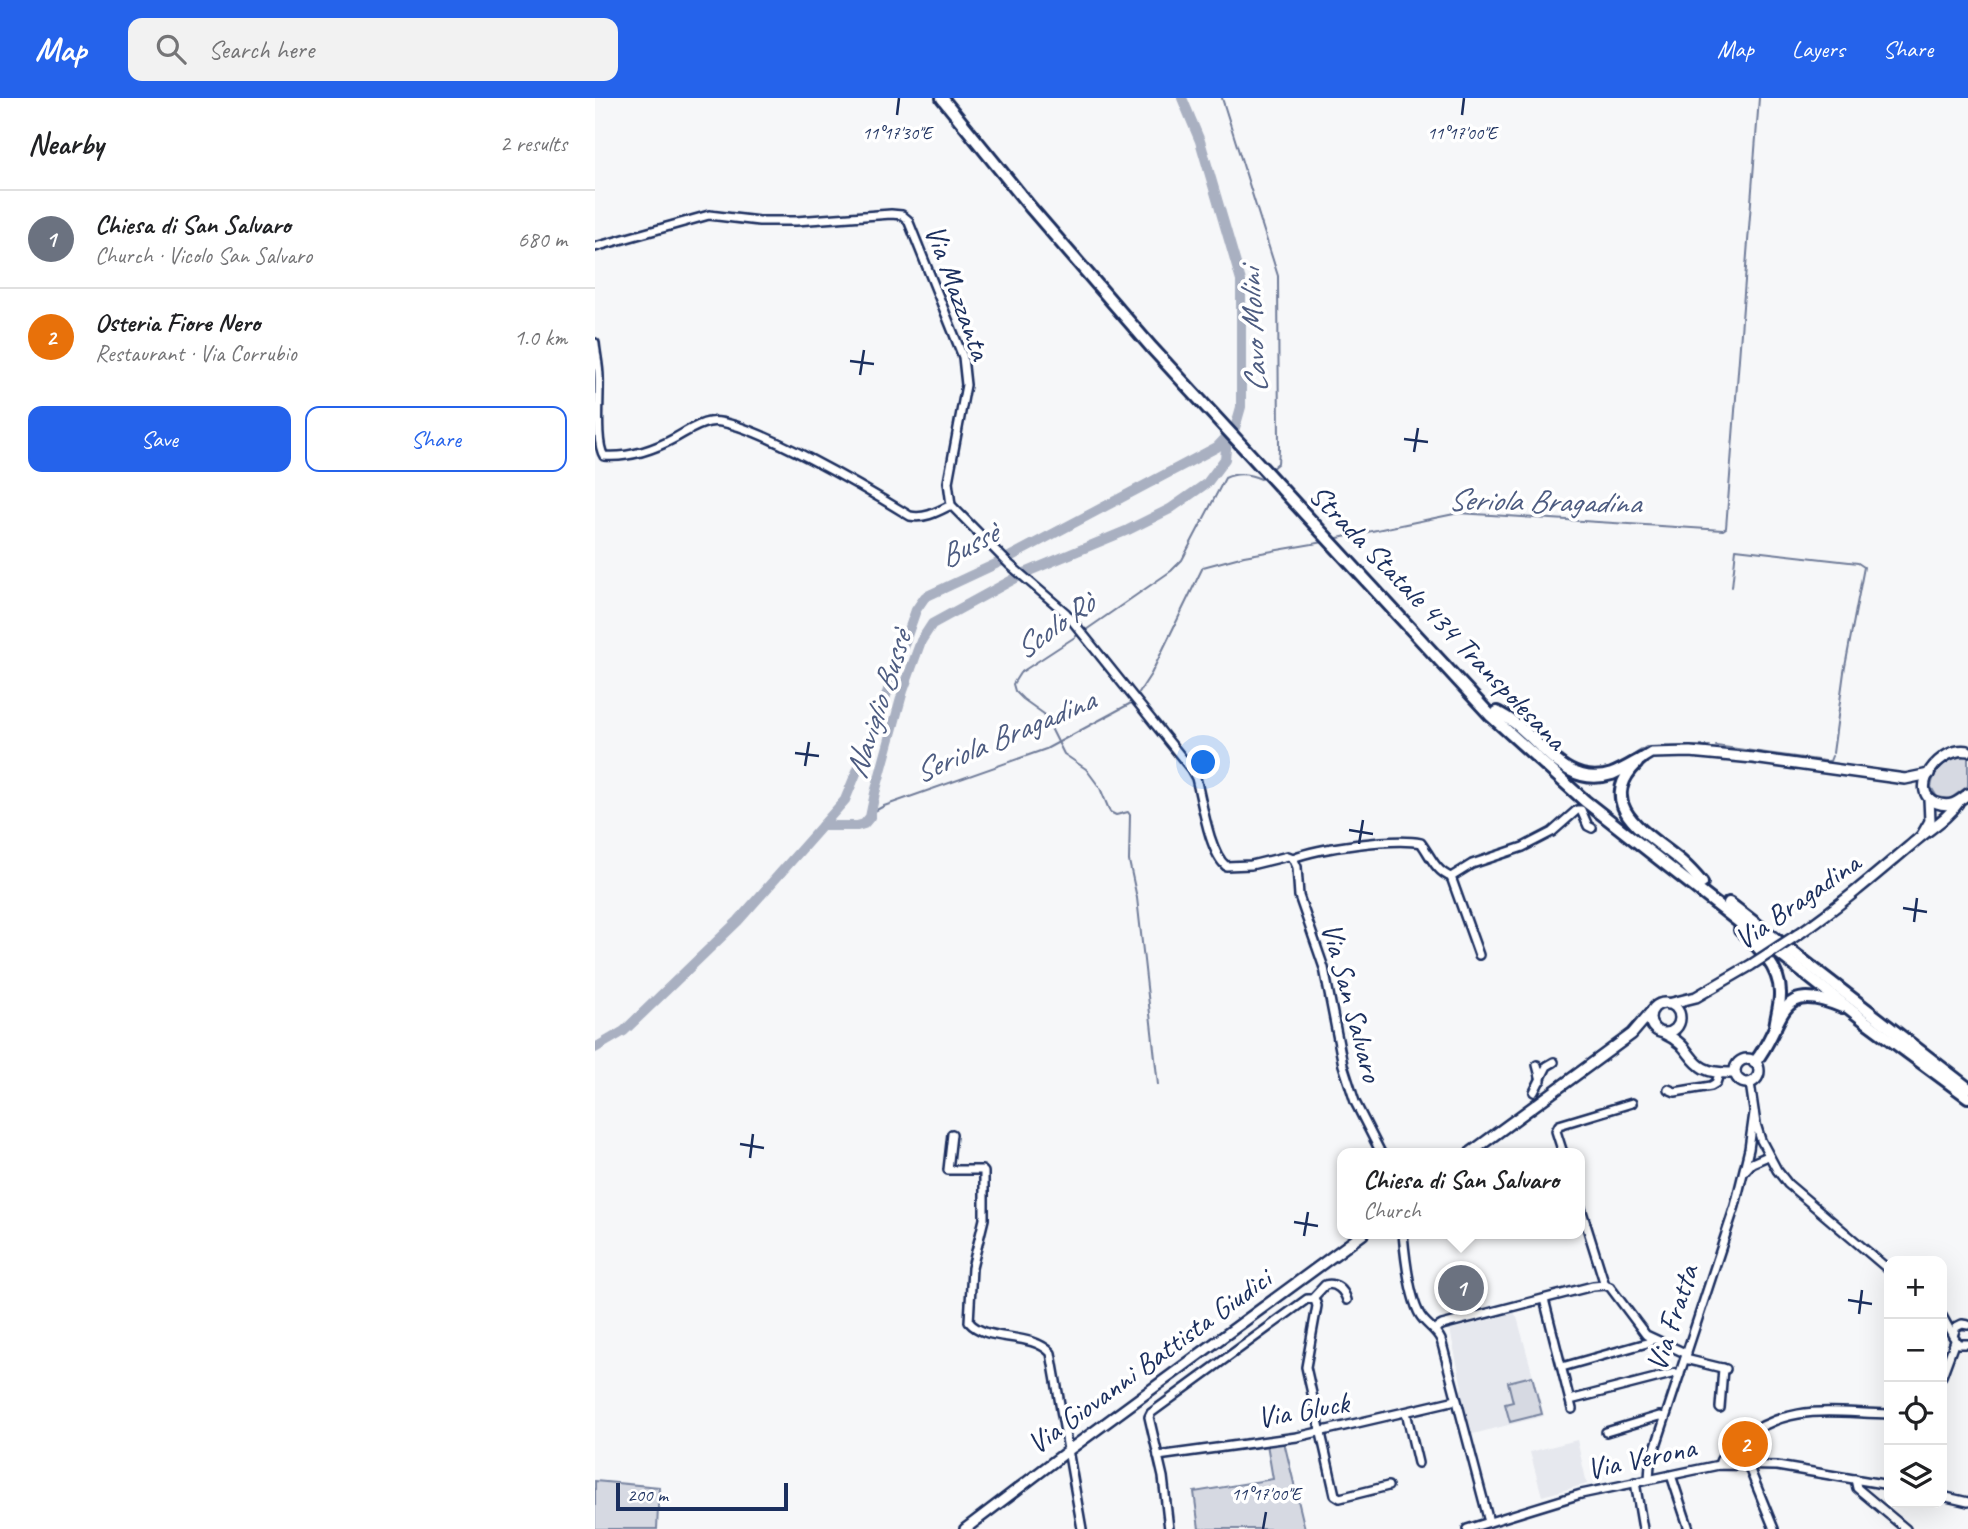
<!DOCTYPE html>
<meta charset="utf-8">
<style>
:root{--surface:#fff;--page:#f2f2f2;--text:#202124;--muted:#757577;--line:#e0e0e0;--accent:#2563eb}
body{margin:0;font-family:Caveat,sans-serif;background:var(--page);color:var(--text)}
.controls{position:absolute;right:21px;bottom:21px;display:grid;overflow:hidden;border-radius:14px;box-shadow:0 7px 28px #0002}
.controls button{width:63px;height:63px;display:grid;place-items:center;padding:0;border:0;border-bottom:2px solid var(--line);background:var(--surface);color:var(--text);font:35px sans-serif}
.scale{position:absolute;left:21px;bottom:18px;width:172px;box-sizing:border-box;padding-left:7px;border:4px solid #1b2f5e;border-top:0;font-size:19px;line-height:24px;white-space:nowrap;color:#1b2f5e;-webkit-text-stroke:5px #fff;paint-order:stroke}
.you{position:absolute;left:609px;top:665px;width:24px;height:24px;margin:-18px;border:5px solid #fff;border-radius:50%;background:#1a73e8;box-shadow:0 0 0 10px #1a73e833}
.badge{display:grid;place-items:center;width:46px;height:46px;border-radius:50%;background:var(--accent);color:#fff;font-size:23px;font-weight:700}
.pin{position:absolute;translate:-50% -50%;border:4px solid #fff;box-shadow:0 2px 7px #0006}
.popup{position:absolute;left:742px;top:1050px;width:248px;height:91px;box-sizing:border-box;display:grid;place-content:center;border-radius:14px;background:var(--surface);filter:drop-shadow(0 2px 5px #0005);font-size:23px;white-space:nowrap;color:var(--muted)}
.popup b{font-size:26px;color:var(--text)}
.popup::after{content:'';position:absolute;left:50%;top:100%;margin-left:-14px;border:14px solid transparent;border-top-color:var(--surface)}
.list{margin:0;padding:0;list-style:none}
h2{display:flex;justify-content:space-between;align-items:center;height:91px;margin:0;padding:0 28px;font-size:30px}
h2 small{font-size:23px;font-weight:400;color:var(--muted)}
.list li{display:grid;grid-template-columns:46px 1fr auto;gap:21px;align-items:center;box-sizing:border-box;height:98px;padding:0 28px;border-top:2px solid var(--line)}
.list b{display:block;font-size:26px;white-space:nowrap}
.list p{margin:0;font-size:23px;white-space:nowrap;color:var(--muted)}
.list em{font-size:23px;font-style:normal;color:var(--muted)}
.actions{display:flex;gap:14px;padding:21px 28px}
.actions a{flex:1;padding:16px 0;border:2px solid var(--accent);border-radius:14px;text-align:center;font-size:24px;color:var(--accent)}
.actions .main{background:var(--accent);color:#fff}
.icon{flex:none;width:38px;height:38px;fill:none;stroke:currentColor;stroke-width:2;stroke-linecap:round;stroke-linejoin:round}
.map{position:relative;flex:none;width:1373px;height:1431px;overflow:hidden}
header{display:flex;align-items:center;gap:42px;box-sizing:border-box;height:98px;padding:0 35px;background:var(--accent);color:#fff}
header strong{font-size:33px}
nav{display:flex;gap:38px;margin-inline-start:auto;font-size:24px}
.search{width:490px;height:63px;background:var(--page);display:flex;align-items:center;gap:18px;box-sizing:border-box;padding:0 24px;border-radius:14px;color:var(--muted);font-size:26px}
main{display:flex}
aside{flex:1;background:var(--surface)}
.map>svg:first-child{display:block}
.built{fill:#e6e8ee}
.green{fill:#d6d9e2;stroke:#7884a0;stroke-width:2}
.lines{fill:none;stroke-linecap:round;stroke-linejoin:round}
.stream{stroke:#707c99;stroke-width:2}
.river{stroke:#a9b0c1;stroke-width:10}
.minor-casing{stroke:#1b2f5e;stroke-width:12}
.major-casing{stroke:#1b2f5e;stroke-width:14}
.highway-casing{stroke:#1b2f5e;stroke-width:16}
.minor{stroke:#fff;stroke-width:7}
.major{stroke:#fff;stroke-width:9}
.highway{stroke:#fff;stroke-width:10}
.major-bridge-casing{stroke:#1b2f5e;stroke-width:14;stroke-linecap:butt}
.major-bridge{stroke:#fff;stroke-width:9}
.ticks{fill:none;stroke:#1b2f5e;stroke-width:2.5}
.labels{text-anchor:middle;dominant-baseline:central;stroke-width:7;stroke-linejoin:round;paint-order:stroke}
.street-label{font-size:30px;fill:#1b2f5e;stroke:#fff}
.water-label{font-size:32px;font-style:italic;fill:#4d5c81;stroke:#fff}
.ticks-label{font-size:18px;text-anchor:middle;fill:#1b2f5e;stroke:#fff;stroke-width:7;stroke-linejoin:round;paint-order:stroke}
</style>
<header>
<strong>Map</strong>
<div class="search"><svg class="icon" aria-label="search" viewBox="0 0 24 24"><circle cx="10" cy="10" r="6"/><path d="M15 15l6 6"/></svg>Search here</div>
<nav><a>Map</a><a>Layers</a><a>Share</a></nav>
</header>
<main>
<aside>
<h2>Nearby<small>2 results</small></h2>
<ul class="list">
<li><span class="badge" style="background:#6b7280">1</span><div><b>Chiesa di San Salvaro</b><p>Church · Vicolo San Salvaro</p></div><em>680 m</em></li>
<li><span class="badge" style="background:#e8710a">2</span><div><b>Osteria Fiore Nero</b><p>Restaurant · Via Corrubio</p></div><em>1.0 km</em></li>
</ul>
<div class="actions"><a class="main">Save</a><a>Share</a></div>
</aside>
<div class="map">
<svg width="1373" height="1431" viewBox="0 0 1373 1431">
<rect width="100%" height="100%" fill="#f6f7f9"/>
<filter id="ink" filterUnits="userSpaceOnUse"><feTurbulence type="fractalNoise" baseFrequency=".0143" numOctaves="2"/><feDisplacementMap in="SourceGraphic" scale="14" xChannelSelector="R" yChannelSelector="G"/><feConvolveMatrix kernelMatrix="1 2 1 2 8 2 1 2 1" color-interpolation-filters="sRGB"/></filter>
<g filter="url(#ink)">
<g class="built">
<polygon points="919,1215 922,1219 949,1318 874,1337 863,1296 867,1289 855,1232"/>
<polygon points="982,1342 992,1386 947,1398 935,1354"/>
</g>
<g class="green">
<path d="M1373 658V688L1355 701 1342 699 1336 689C1339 670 1354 658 1373 658Z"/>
<polygon points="937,1278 947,1316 915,1324 910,1306 918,1304 913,1284"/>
<polygon points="689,1344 710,1431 604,1431 599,1394 678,1381 672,1346"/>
<polygon points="0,1383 64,1389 62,1431 0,1431"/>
</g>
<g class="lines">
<g class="stream">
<polyline points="627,0 683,178 684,352 683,365 675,372"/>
<polyline points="738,441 864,415 1128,432 1131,430 1164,0"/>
<polyline points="1137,489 1141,451 1263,465 1269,469 1249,574 1238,655"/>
<path d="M488 534 576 473 587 462 630 380C642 374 653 375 666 381L668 378"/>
<polyline points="483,537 425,575 418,586 420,593 428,601 449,616 469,656 491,671 505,690 515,714 521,717 533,714 535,717 534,763 542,800 563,987"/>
<polyline points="541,599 556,576 608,469 649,458 729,444"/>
<polyline points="1121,648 1230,663 1235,663 1237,658"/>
<polyline points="1032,661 1051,649 1115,648"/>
<polyline points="276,715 289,708 451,651 538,604"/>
</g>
<g class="river">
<polyline points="227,728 262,728 269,726 275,719 280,695 308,593 326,543 337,526 432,474 533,432 575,411 612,385 630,361 632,341"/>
<polyline points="0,950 29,933 143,823 250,702 279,632 321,512 330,499 405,464 622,349 640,330 646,309 646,183 605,43 587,0"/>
</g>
<defs>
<g id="minor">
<path d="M0 149 114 117 164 123H201L296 116 307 117 313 122 368 259 371 287 353 384 356 407 415 467 471 515 596 671 601 680C607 703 614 754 631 768L656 767 693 758 698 760C723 750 800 739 826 745 835 757 841 774 856 779L877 766 928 749 957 734 982 712H986L993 728 997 730"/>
<path d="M0 245C1 256 4 268 4 279 5 298 0 345 9 358 35 360 58 352 80 340 91 334 102 326 114 324 148 317 281 397 315 418 330 421 342 414 356 407"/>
<polyline points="698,760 702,769 704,798 729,870 748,967 760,1004 786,1055"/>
<polyline points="856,779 884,857"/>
<polyline points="942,967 946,982"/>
<polyline points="1155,985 1161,1026 1166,1042 1182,1072 1193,1086 1294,1172"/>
<polyline points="1073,991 1080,994 1116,988 1121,985 1124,976"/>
<polyline points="939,994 952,968 959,964"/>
<path d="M357 1036 353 1072H387L389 1074V1121L377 1170 374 1224C392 1245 436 1233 456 1255L487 1431"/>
<polyline points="968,1055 961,1033 964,1027 1037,1005"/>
<polyline points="1149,1074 1157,1065 1173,1058"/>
<polyline points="985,1107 1010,1187"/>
<path d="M808 1136C810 1158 814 1198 825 1217 831 1227 841 1231 846 1242L894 1424"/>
<polyline points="717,1201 720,1202 722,1208 711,1269 740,1397 745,1400 793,1388"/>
<polyline points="949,1201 977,1311"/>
<polyline points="1347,1218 1358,1238"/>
<polyline points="1373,1227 1367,1226 1361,1229 1358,1238 1363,1246 1373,1246"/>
<polyline points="840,1231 847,1227 998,1188 1010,1187 1015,1189 1051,1237 1092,1256"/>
<polyline points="1090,1261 1131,1271"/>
<polyline points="967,1269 1052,1245 1058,1241"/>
<polyline points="1347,1278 1360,1243"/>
<polyline points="975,1302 1080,1275 1085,1276"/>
<polyline points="1125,1310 1128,1270"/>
<polyline points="811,1314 823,1365"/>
<polyline points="1011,1334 1064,1318 1070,1319"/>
<polyline points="563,1358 702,1339 861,1302"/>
<polyline points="1155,1366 1155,1372 1179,1431"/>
<path d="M1124 1367C1126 1357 1136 1350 1144 1343 1194 1304 1236 1315 1294 1316"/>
<polyline points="1076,1377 1094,1431"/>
<polyline points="1054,1381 1055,1366 1140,1108 1154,1051 1159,1015"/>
<polyline points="1260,1381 1262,1390 1311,1431"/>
<polyline points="1040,1384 1048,1431"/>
<polyline points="1347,1398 1373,1404"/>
<path d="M574 1431 568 1379 554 1319 556 1315 712 1201H717L730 1187C741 1184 749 1192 752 1202"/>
<polyline points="872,1431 986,1396 1124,1367 1182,1368 1294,1387"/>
</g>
<g id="major">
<path d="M1373 653C1346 647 1310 693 1342 705 1355 710 1363 704 1373 696"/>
<polyline points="1046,661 1056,655 1095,654 1158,660 1310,681 1334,676"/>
<polyline points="1327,737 1335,723 1334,700"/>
<path d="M1205 835C1247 806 1284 774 1323 741 1337 729 1352 721 1363 705"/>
<circle cx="1070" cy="920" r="15"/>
<polyline points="1073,906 1101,899 1156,867"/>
<path d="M1070 936C1104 951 1089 977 1140 975"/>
<circle cx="1152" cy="973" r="12"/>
<polyline points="875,1055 1037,936 1055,915"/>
<polyline points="370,1431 474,1352 768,1136"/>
</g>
<g id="highway">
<polyline points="347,0 436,110 557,250 896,618 990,703 1270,923 1373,999"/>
<path d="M902 614C909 618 915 621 921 626 950 649 973 690 1017 676 1027 672 1037 666 1046 661"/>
<path d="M1042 665C996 710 1059 739 1088 765 1095 771 1101 778 1107 785"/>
<polyline points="1134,805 1373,990"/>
<path d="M1145 832C1163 848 1186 870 1185 897 1185 908 1181 919 1180 930"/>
<path d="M1160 964C1191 926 1180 880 1247 909"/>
</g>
</defs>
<use href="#minor" class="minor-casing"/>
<use href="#major" class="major-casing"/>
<use href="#highway" class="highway-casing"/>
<use href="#minor" class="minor"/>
<use href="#major" class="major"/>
<use href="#highway" class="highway"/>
<defs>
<polyline id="major-bridge" points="1156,867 1205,835"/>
</defs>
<use href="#major-bridge" class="major-bridge-casing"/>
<use href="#major-bridge" class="major-bridge"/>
</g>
</g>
<path class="ticks" d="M302 17 304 0M867 17 869 0M255 263 279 266M265 277 269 252M809 341 833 344M819 354 823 330M200 655 224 658M210 668 214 644M754 732 778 736M764 746 768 722M1308 810 1332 814M1319 824 1322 800M145 1046 169 1050M155 1060 158 1036M699 1124 723 1128M709 1138 713 1114M1253 1202 1277 1206M1264 1216 1267 1192M668 1431 671 1414"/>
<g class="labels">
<g class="street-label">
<text transform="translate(363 194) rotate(70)">Via Mazzanta</text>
<text transform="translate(843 519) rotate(46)">Strada Statale 434 Transpolesana</text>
<text transform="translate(1202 803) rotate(-35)">Via Bragadina</text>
<text transform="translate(757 904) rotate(75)">Via San Salvaro</text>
<text transform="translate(1077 1220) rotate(-72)">Via Fratta</text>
<text transform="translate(554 1263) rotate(-36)">Via Giovanni Battista Giudici</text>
<text transform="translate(708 1312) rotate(-10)">Via Gluck</text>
<text transform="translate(1046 1360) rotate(-12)">Via Verona</text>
</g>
<g class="water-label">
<text transform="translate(658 233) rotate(-93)">Cavo Molini</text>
<text transform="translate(949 403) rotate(1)">Seriola Bragadina</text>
<text transform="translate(373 447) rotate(-27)">Bussè</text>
<text transform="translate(459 528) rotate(-35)">Scolo Rò</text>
<text transform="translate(283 607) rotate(-72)">Naviglio Bussè</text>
<text transform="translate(409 638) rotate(-23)">Seriola Bragadina</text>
</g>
</g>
<g class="ticks-label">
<text x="302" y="41">11°17'30"E</text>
<text x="867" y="41">11°17'00"E</text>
<text x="671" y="1402">11°17'00"E</text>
</g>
</svg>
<div class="controls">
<button>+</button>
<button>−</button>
<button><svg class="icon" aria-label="locate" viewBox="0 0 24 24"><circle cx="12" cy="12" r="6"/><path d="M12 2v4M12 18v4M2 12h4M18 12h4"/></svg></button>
<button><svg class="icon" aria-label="layers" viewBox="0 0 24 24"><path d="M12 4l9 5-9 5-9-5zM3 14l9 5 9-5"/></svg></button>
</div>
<div class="scale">200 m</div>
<div class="you"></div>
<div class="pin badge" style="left:866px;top:1190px;background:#6b7280">1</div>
<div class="popup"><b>Chiesa di San Salvaro</b>Church</div>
<div class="pin badge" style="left:1150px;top:1346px;background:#e8710a">2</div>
</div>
</main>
